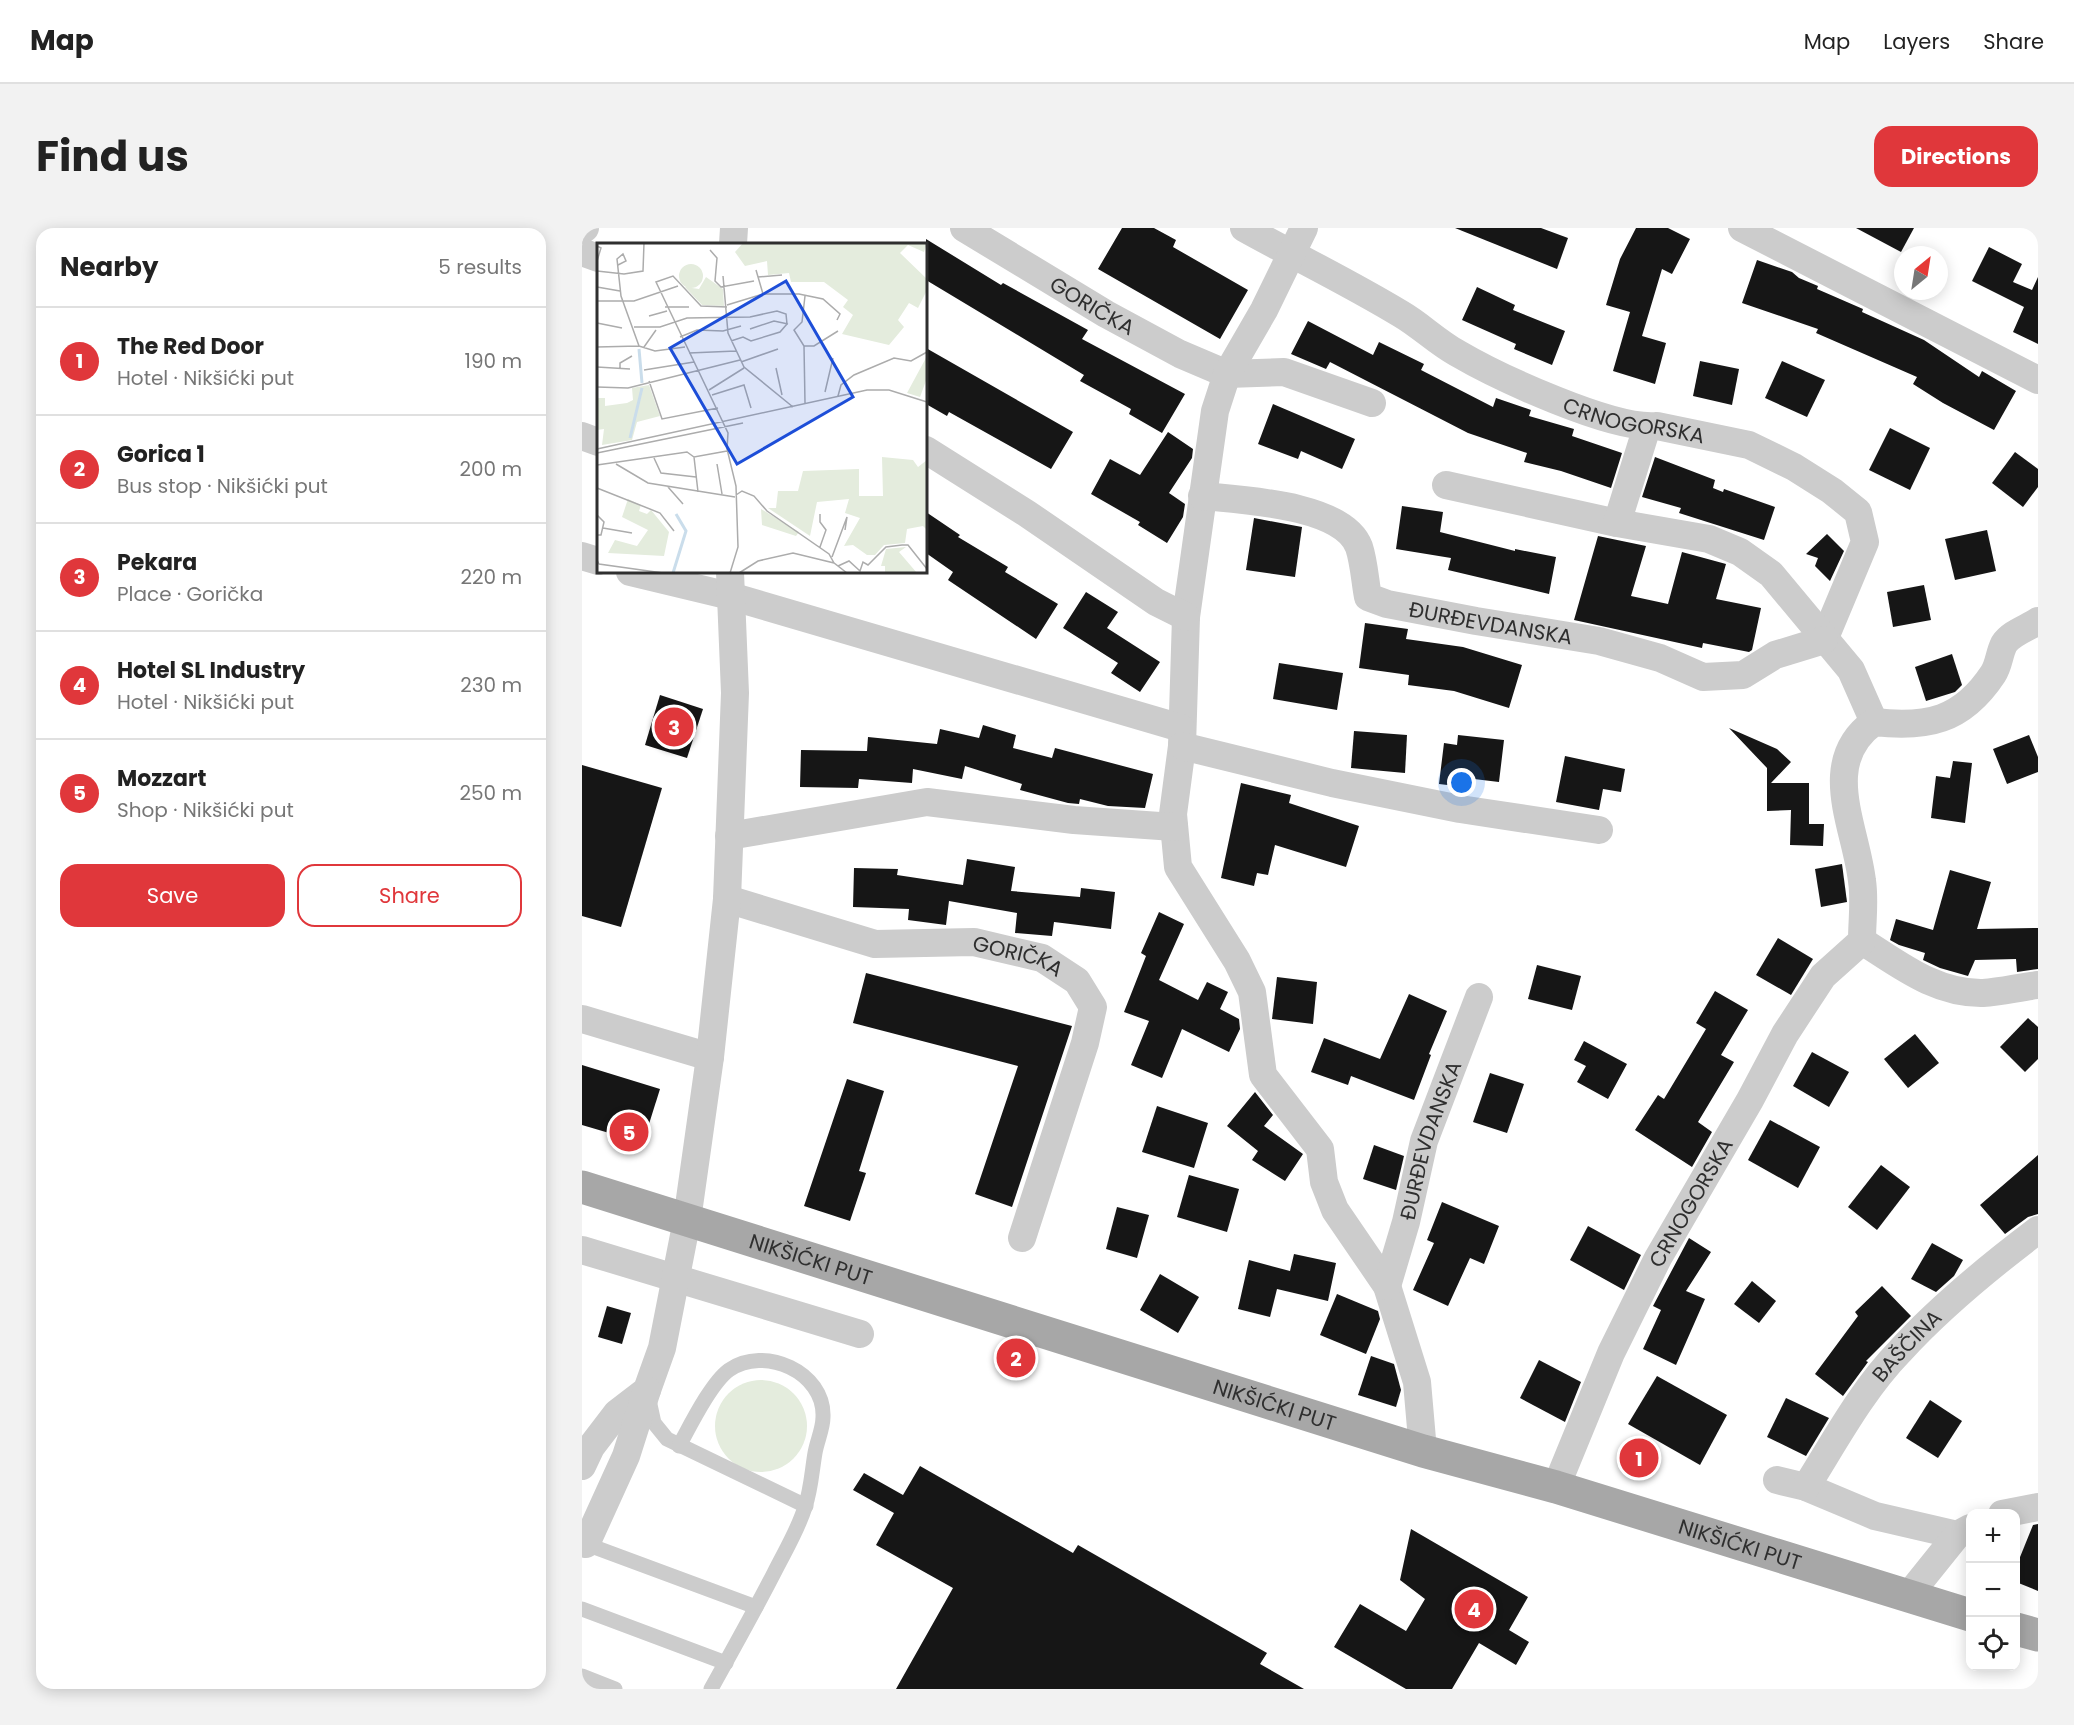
<!DOCTYPE html>
<meta charset="utf-8">
<style>
:root{--surface:#fff;--page:#f2f2f2;--text:#222;--muted:#767676;--line:#e0e0e0;--accent:#e0373b}
body{margin:0;font-family:Poppins,sans-serif;background:var(--page);color:var(--text)}
.controls{position:absolute;right:18px;bottom:18px;display:grid;overflow:hidden;border-radius:12px;box-shadow:0 3px 15px #0003}
.controls button{width:54px;height:54px;display:grid;place-items:center;padding:0;border:0;border-bottom:2px solid var(--line);background:var(--surface);color:var(--text);font:30px sans-serif}
.compass{position:absolute;left:1312px;top:18px;width:54px;height:54px;border-radius:50%;background:var(--surface);box-shadow:0 3px 15px #0003;rotate:30deg}
.you{position:absolute;left:880px;top:555px;width:21px;height:21px;margin:-15px;border:4px solid #fff;border-radius:50%;background:#1a73e8;box-shadow:0 0 0 9px #1a73e833}
.badge{display:grid;place-items:center;width:39px;height:39px;border-radius:50%;background:var(--accent);color:#fff;font-size:20px;font-weight:700}
.pin{position:absolute;translate:-50% -50%;border:3px solid #fff;box-shadow:0 2px 6px #0006}
.list{margin:0;padding:0;list-style:none}
h2{display:flex;justify-content:space-between;align-items:center;height:78px;margin:0;padding:0 24px;font-size:26px}
h2 small{font-size:20px;font-weight:400;color:var(--muted)}
.list li{display:grid;grid-template-columns:39px 1fr auto;gap:18px;align-items:center;box-sizing:border-box;height:108px;padding:0 24px;border-top:2px solid var(--line)}
.list b{display:block;font-size:22px;white-space:nowrap}
.list p{margin:0;font-size:20px;white-space:nowrap;color:var(--muted)}
.list em{font-size:20px;font-style:normal;color:var(--muted)}
.actions{display:flex;gap:12px;padding:18px 24px}
.actions a{flex:1;padding:14px 0;border:2px solid var(--accent);border-radius:18px;text-align:center;font-size:21px;color:var(--accent)}
.actions .main{background:var(--accent);color:#fff}
.icon{flex:none;width:33px;height:33px;fill:none;stroke:currentColor;stroke-width:2;stroke-linecap:round;stroke-linejoin:round}
.map{position:relative;flex:none;width:1456px;height:1461px;overflow:hidden;border-radius:18px}
header{display:flex;align-items:center;gap:36px;box-sizing:border-box;height:84px;padding:0 30px;background:var(--surface);border-bottom:2px solid var(--line)}
header strong{font-size:28px}
nav{display:flex;gap:33px;margin-inline-start:auto;font-size:21px}
.intro{display:flex;align-items:center;justify-content:space-between;box-sizing:border-box;height:144px;padding:0 36px}
h1{margin:0;font-size:42px}
.button{padding:15px 27px;border-radius:18px;background:var(--accent);color:#fff;font-size:21px;font-weight:700}
main{display:flex;gap:36px;padding:0 36px}
aside{flex:1;background:var(--surface);border-radius:18px;box-shadow:0 3px 15px #0003}
.map>svg:first-child{display:block}
.green{fill:#e4ecdd}
.building{fill:#161616}
.lines{fill:none;stroke-linecap:round;stroke-linejoin:round}
.lane{stroke:#ccc;stroke-width:15}
.street{stroke:#ccc;stroke-width:28}
.primary{stroke:#a7a7a7;stroke-width:33}
.labels{text-anchor:middle;dominant-baseline:central;stroke-width:6;stroke-linejoin:round;paint-order:stroke}
.street-label{font-size:21px;fill:#2f2f2f;stroke:#fff}
.inset-river{fill:none;stroke:#caddeb;stroke-width:3}
.inset-road{fill:none;stroke:#acacac;stroke-width:1.5}
.view{fill:#1d4ed8;fill-opacity:0.15;stroke:#1d4ed8;stroke-width:3}
.inset-edge{fill:none;stroke:#2f2f2f;stroke-width:3}
</style>
<header>
<strong>Map</strong>
<nav><a>Map</a><a>Layers</a><a>Share</a></nav>
</header>
<div class="intro"><h1>Find us</h1><a class="button">Directions</a></div>
<main>
<aside>
<h2>Nearby<small>5 results</small></h2>
<ul class="list">
<li><span class="badge">1</span><div><b>The Red Door</b><p>Hotel · Nikšićki put</p></div><em>190 m</em></li>
<li><span class="badge">2</span><div><b>Gorica 1</b><p>Bus stop · Nikšićki put</p></div><em>200 m</em></li>
<li><span class="badge">3</span><div><b>Pekara</b><p>Place · Gorička</p></div><em>220 m</em></li>
<li><span class="badge">4</span><div><b>Hotel SL Industry</b><p>Hotel · Nikšićki put</p></div><em>230 m</em></li>
<li><span class="badge">5</span><div><b>Mozzart</b><p>Shop · Nikšićki put</p></div><em>250 m</em></li>
</ul>
<div class="actions"><a class="main">Save</a><a>Share</a></div>
</aside>
<div class="map">
<svg width="1456" height="1461" viewBox="0 0 1456 1461">
<rect width="100%" height="100%" fill="#fff"/>
<circle class="green" cx="179" cy="1198" r="46"/>
<g class="building">
<polygon points="540,0 572,0 594,12 591,19 666,62 638,111 516,41"/>
<polygon points="873,0 959,0 986,10 975,41"/>
<polygon points="1054,0 1086,0 1108,11 1090,46 1080,41 1060,108 1084,115 1073,156 1031,143 1048,84 1024,77 1038,31"/>
<polygon points="1274,0 1332,0 1319,24"/>
<polygon points="344,11 419,57 421,55 506,102 500,111 603,166 580,205 547,186 549,181 498,153 502,147 344,52"/>
<polygon points="1407,19 1440,36 1431,54 1450,62 1456,49 1456,116 1431,104 1442,79 1390,53"/>
<polygon points="1175,32 1210,44 1217,50 1236,58 1235,61 1281,81 1280,84 1342,112 1397,149 1400,143 1434,163 1412,202 1361,175 1331,156 1335,149 1234,105 1236,101 1160,75"/>
<polygon points="895,59 933,77 931,82 983,103 970,137 932,121 934,116 880,92"/>
<polygon points="726,93 791,127 797,114 842,136 839,142 911,179 914,170 949,182 947,188 992,201 990,208 1040,225 1029,260 979,243 942,234 945,225 886,205 748,134 744,141 709,126"/>
<polygon points="344,120 491,204 469,241 367,184 365,188 344,176"/>
<polygon points="1118,133 1157,141 1150,177 1111,168"/>
<polygon points="1200,133 1243,152 1225,189 1183,170"/>
<polygon points="691,176 773,211 760,241 719,223 716,231 676,216"/>
<polygon points="1308,200 1348,220 1328,262 1287,242"/>
<polygon points="586,204 611,221 610,230 587,265 603,276 601,289 585,315 556,297 558,294 509,266 528,231 558,247"/>
<polygon points="1433,224 1456,241 1456,259 1441,279 1410,255"/>
<polygon points="1073,229 1133,252 1131,260 1141,264 1142,261 1193,279 1182,312 1097,285 1099,280 1060,269"/>
<polygon points="820,278 861,284 858,304 933,323 933,321 974,329 967,366 866,342 869,330 814,321"/>
<polygon points="344,284 378,307 376,309 426,339 423,344 476,376 454,411 366,352 371,344 344,325"/>
<polygon points="672,290 720,299 713,349 664,342"/>
<polygon points="1405,302 1414,343 1373,352 1363,311"/>
<polygon points="1245,306 1262,323 1248,353 1233,338 1236,330 1224,326"/>
<polygon points="1016,308 1064,318 1049,368 1086,376 1100,324 1144,336 1134,371 1179,380 1170,422 1167,424 1121,415 1120,420 992,392"/>
<polygon points="1342,357 1349,392 1311,399 1305,364"/>
<polygon points="504,364 536,384 525,400 578,434 558,464 529,445 536,435 481,400"/>
<polygon points="783,395 826,401 824,411 881,419 940,437 927,480 872,463 826,457 827,447 777,440"/>
<polygon points="1370,426 1380,457 1373,464 1344,473 1333,439"/>
<polygon points="697,435 761,445 755,482 691,471"/>
<polygon points="78,467 121,481 105,530 63,517"/>
<polygon points="401,497 434,507 431,520 470,530 473,520 571,546 563,580 526,578 498,571 497,576 486,575 438,562 440,556 383,538 380,551 331,541 330,555 277,551 276,560 218,559 219,522 285,523 286,509 355,516 358,501 397,510"/>
<polygon points="1147,500 1195,521 1209,534 1189,555 1227,555 1227,596 1242,596 1241,618 1208,617 1209,582 1185,583 1185,540"/>
<polygon points="772,503 825,507 823,545 769,540"/>
<polygon points="876,507 922,512 917,554 892,551 891,560 857,556 862,515 875,517"/>
<polygon points="1447,507 1456,529 1456,544 1425,556 1411,521"/>
<polygon points="983,528 1043,541 1039,564 1021,561 1017,582 974,574"/>
<polygon points="1371,533 1390,535 1383,595 1349,590 1354,548 1368,550"/>
<polygon points="0,537 80,560 39,699 0,688"/>
<polygon points="659,555 709,567 707,575 777,598 764,639 693,617 686,647 675,645 672,658 639,650"/>
<polygon points="385,631 433,639 429,663 498,669 499,660 533,664 529,701 472,694 470,708 433,705 435,685 367,673 364,697 326,692 327,681 271,679 272,640 316,641 315,647 381,657"/>
<polygon points="1260,636 1265,674 1239,679 1233,641"/>
<polygon points="1368,642 1409,654 1395,701 1456,700 1456,741 1435,744 1434,731 1393,732 1386,748 1358,740 1341,732 1343,725 1317,717 1308,712 1314,691 1351,702"/>
<polygon points="577,684 602,696 577,752 616,772 625,754 646,764 638,781 657,791 658,801 647,824 600,801 580,850 549,837 567,793 542,784 564,728 559,725"/>
<polygon points="1196,710 1231,731 1209,767 1174,747"/>
<polygon points="955,737 999,748 990,782 946,771"/>
<polygon points="284,745 490,798 430,979 393,966 436,838 271,795"/>
<polygon points="695,749 735,754 731,796 690,791"/>
<polygon points="1133,763 1166,782 1139,827 1152,834 1116,894 1130,904 1110,939 1053,902 1076,867 1082,871 1124,801 1114,795"/>
<polygon points="827,766 865,783 847,826 849,827 832,872 769,848 766,857 729,844 742,810 798,831"/>
<polygon points="1446,790 1456,799 1456,831 1443,844 1418,819"/>
<polygon points="1333,806 1357,835 1326,860 1302,831"/>
<polygon points="1002,813 1045,836 1026,871 995,854 1004,838 992,832"/>
<polygon points="1230,824 1267,844 1247,879 1211,858"/>
<polygon points="0,837 78,861 61,915 0,897"/>
<polygon points="908,845 942,856 925,905 891,894"/>
<polygon points="265,851 302,863 277,943 284,945 268,993 222,978"/>
<polygon points="673,864 691,887 682,898 721,926 703,953 670,932 676,923 645,898"/>
<polygon points="575,878 626,895 612,940 560,924"/>
<polygon points="1188,892 1238,919 1216,960 1166,932"/>
<polygon points="792,917 822,928 814,962 781,951"/>
<polygon points="1456,927 1456,986 1446,989 1423,1006 1398,977"/>
<polygon points="1299,937 1328,959 1295,1002 1266,979"/>
<polygon points="607,947 657,961 645,1004 595,989"/>
<polygon points="860,974 917,998 902,1036 888,1030 866,1078 831,1062 852,1015 845,1012"/>
<polygon points="535,979 567,987 555,1030 524,1021"/>
<polygon points="1006,998 1059,1027 1042,1062 988,1032"/>
<polygon points="1107,1010 1129,1024 1104,1063 1123,1071 1094,1137 1061,1121 1079,1082 1071,1078"/>
<polygon points="1350,1015 1381,1032 1372,1048 1354,1064 1329,1051"/>
<polygon points="712,1026 754,1035 746,1073 695,1061 688,1089 656,1081 667,1032 708,1043"/>
<polygon points="578,1046 617,1069 596,1105 558,1082"/>
<polygon points="1170,1053 1194,1073 1177,1095 1152,1076"/>
<polygon points="1300,1058 1329,1088 1284,1133 1286,1134 1261,1168 1233,1146 1276,1088 1273,1084"/>
<polygon points="755,1066 796,1083 798,1091 784,1126 738,1107"/>
<polygon points="25,1078 49,1085 40,1116 16,1109"/>
<polygon points="789,1128 812,1136 819,1162 814,1179 776,1167"/>
<polygon points="957,1132 999,1154 983,1194 938,1170"/>
<polygon points="1075,1148 1145,1187 1118,1237 1046,1196"/>
<polygon points="1204,1170 1247,1190 1224,1228 1185,1209"/>
<polygon points="1348,1172 1380,1193 1356,1230 1324,1210"/>
<polygon points="338,1238 491,1325 496,1317 685,1425 678,1436 722,1461 314,1461 371,1360 294,1317 312,1285 271,1262 282,1245 321,1267"/>
<polygon points="1456,1296 1456,1363 1434,1354 1434,1339 1451,1297"/>
<polygon points="829,1301 946,1369 927,1402 947,1414 934,1437 897,1415 870,1461 824,1461 752,1419 778,1376 824,1403 843,1371 818,1352"/>
</g>
<g class="lines">
<g class="lane">
<polyline points="67,1172 72,1195 85,1211 224,1278"/>
<path d="M97 1218C108 1198 129 1155 147 1142 182 1117 243 1144 241 1189 241 1201 235 1213 233 1225 230 1242 229 1262 223 1279 216 1302 203 1323 192 1345 172 1384 150 1423 129 1461"/>
<polyline points="4,1316 174,1379"/>
<polyline points="0,1381 144,1435"/>
<polyline points="0,1448 33,1461"/>
</g>
<g class="street">
<path id="s1" d="M382 0 524 86 598 126 645 146 702 144 790 175"/>
<path id="s2" d="M662 0C714 29 768 55 819 86 838 97 855 114 875 125 916 149 1030 202 1075 198L1167 217 1212 239 1250 263 1276 284 1283 314 1242 412"/>
<polyline points="722,0 682,82 645,146 633,183 604,389 600,518 591,586 596,639 655,733 670,764 681,847 738,921 742,954 753,982 805,1058 835,1154 841,1223"/>
<polyline points="1160,0 1456,152"/>
<polyline points="0,2 3,0"/>
<polyline points="151,16 152,0"/>
<polyline points="0,24 16,30"/>
<polyline points="0,208 16,214"/>
<polyline points="344,222 444,285 574,374 604,389"/>
<polyline points="864,257 1035,295 1127,311 1158,324 1189,346 1269,442 1292,494"/>
<path id="s3" d="M620 268C659 272 761 276 777 319 782 334 783 353 786 369L805 376 894 393 1017 413 1078 430 1121 449 1161 447 1193 427 1242 412"/>
<polyline points="1035,295 1065,199"/>
<polyline points="0,328 16,333"/>
<polyline points="48,344 148,368 599,500"/>
<polyline points="600,518 750,555 878,581 1017,602"/>
<polyline points="147,608 345,574 492,592 592,599"/>
<path id="s4" d="M145 671 293 716 392 714 460 730 495 753 511 779 503 815 440 1010"/>
<path d="M1280 713C1318 737 1354 766 1401 765 1419 764 1438 759 1456 757"/>
<polyline points="0,791 128,829"/>
<polyline points="0,1022 278,1106"/>
<path id="s5" d="M805 1058 824 994 842 913 897 769"/>
<polyline points="0,1238 9,1219 35,1185 65,1162 80,1120 105,992 128,829 145,671 153,465 148,344"/>
<polyline points="1195,1252 1224,1259 1293,1288 1375,1307"/>
<path id="s6" d="M974 1259 1029 1125 1076 1030 1168 872 1203 806 1241 748 1280 713C1280 693 1283 672 1280 653 1274 599 1236 534 1292 494 1345 500 1380 493 1411 446 1417 437 1417 426 1422 416 1429 405 1446 400 1456 393"/>
<path id="s7" d="M1224 1259C1253 1213 1280 1162 1318 1123 1359 1078 1407 1039 1456 1002"/>
<polyline points="1420,1286 1456,1279"/>
<polyline points="4,1316 44,1228 65,1162"/>
<polyline points="1326,1368 1375,1307 1388,1300"/>
</g>
<g class="primary">
<path id="s8" d="M0 959 841 1223 974 1259 1388 1387"/>
<polyline points="1434,1401 1456,1407"/>
</g>
</g>
<g class="labels">
<g class="street-label">
<text stroke="none"><textPath href="#s1" startOffset="150">GORIČKA</textPath></text>
<text stroke="none"><textPath href="#s2" startOffset="438">CRNOGORSKA</textPath></text>
<text stroke="none"><textPath href="#s3" startOffset="348">ĐURĐEVDANSKA</textPath></text>
<text stroke="none"><textPath href="#s4" startOffset="300">GORIČKA</textPath></text>
<text stroke="none"><textPath href="#s5" startOffset="152">ĐURĐEVDANSKA</textPath></text>
<text stroke="none"><textPath href="#s6" startOffset="315">CRNOGORSKA</textPath></text>
<text stroke="none"><textPath href="#s8" startOffset="240">NIKŠIĆKI PUT</textPath></text>
<text stroke="none"><textPath href="#s7" startOffset="174">BAŠČINA</textPath></text>
<text stroke="none"><textPath href="#s8" startOffset="726">NIKŠIĆKI PUT</textPath></text>
<text stroke="none"><textPath href="#s8" startOffset="1212">NIKŠIĆKI PUT</textPath></text>
</g>
</g>
<g transform="translate(15 15)">
<rect width="330" height="330" fill="#fff"/>
<path d="M146 0H330L327 9 311 2 303 10 330 36V47L321 65 312 60 301 77 307 84 292 102 245 91 256 72 246 64 251 57 227 39H194L192 30 171 32 170 18 148 23 138 9ZM82 33a12 12 0 1 1 24 0a12 12 0 1 1-24 0ZM109 34 126 46 127 63 105 62 88 44 102 46ZM330 113V135L323 154 310 150ZM52 142 63 173 40 179 35 197 5 202 7 186 0 187V155H8V163L30 160 36 157 35 145ZM285 214 316 217 321 224 330 217V287L326 283 310 286 308 300 287 302 278 312H270L256 302 247 303 263 275 248 270 252 256 220 259 213 293 171 265H179L181 248H201L206 228 262 226V253H286ZM31 256 44 262 42 268 50 271 54 267 72 289 67 313 11 310 18 297 40 303 51 287 25 274ZM164 266 202 289 199 293 165 282ZM309 304 302 309 320 330H288V323H284L289 306Z" fill="#e4ecdd"/>
<path class="inset-river" d="M42 106 45 140M33 195 45 145M76 330 89 288 79 271"/>
<path class="inset-road" d="M0 3 4 5 0 18M113 7 120 15 118 38 124 44 157 38M21 22 29 18 26 11 20 16 24 53 42 103M159 27 166 51M0 28 27 31 46 28 47 0M126 33 131 90 147 124 196 164M161 34 185 32M0 44 23 48M208 53 205 79 197 87 207 103 208 160M0 58H37L81 43M130 62 166 51H202L226 56 243 71 240 77M68 64H92M130 64 104 63 76 33 59 39 131 190 130 206 139 243 141 304 133 330M52 73 70 68M0 80 25 85M37 84H63L90 75 153 74 180 68 189 71 190 81M153 86 177 78 191 81M83 94 100 87 126 88 144 83M134 98 146 94 154 98 183 89 190 81M207 103H217L241 88M0 104 42 103 58 108 88 104M47 104 59 87M92 110 139 108M144 119 181 106M0 124 33 126M23 125V120L35 113M179 125 185 152M47 127 97 119M52 138 65 176 121 165M0 144 31 145 143 117M112 147 147 125M228 149 236 115M115 152 147 142 154 165M241 153 244 142 257 132 297 115 314 118 330 109M0 206 270 147H292L330 159M0 210 146 180M97 214 101 249M57 215 64 230 99 234M19 221 51 240 138 254M120 221 125 251M0 222 90 209 97 214 130 208M71 244 86 261M0 245 63 270 77 288M139 252 145 248 157 253 170 268 232 311 237 320M0 272 7 279 4 292H0M6 285 35 290M223 304 229 287 223 279V271M235 314 250 274 248 287M0 317 2 321 66 330M241 323 252 318 263 328 266 319 271 322 289 304 305 302H311L330 326M142 330 161 318 196 310 237 320 250 330"/>
<path class="view" d="M189 38 256 154 140 221 73 105Z"/>
<rect width="330" height="330" class="inset-edge"/>
</g>
</svg>
<div class="controls">
<button>+</button>
<button>−</button>
<button><svg class="icon" aria-label="locate" viewBox="0 0 24 24"><circle cx="12" cy="12" r="6"/><path d="M12 2v4M12 18v4M2 12h4M18 12h4"/></svg></button>
</div>
<svg class="compass" viewBox="-18 -18 36 36"><path d="M0-13l5 13h-10z" fill="#e53935"/><path d="M0 13l5-13h-10z" fill="#767676"/></svg>
<div class="you"></div>
<div class="pin badge" style="left:1057px;top:1230px">1</div>
<div class="pin badge" style="left:434px;top:1130px">2</div>
<div class="pin badge" style="left:92px;top:499px">3</div>
<div class="pin badge" style="left:892px;top:1381px">4</div>
<div class="pin badge" style="left:47px;top:904px">5</div>
</div>
</main>
